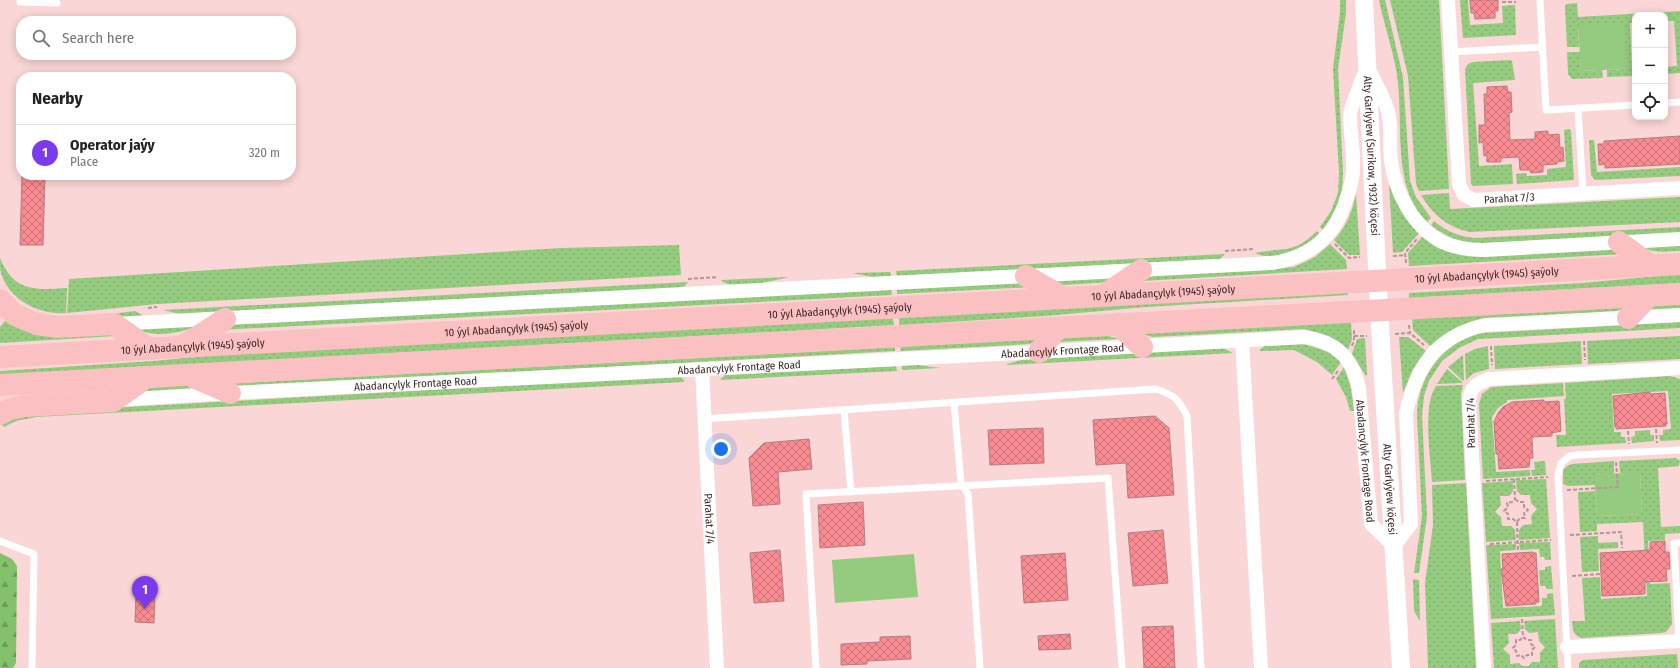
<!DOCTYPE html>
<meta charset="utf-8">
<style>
:root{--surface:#fff;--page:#f6f6f6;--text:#222;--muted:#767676;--line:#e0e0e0;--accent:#7c3aed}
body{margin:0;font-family:"Fira Sans Condensed",sans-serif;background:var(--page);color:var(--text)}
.controls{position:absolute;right:12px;top:12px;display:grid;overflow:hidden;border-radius:8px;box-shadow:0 2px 10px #0003}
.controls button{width:36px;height:36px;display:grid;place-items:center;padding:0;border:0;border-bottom:1px solid var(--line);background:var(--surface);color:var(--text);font:20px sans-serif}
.you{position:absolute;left:721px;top:449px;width:14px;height:14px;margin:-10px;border:3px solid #fff;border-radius:50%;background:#1a73e8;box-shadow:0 0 0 6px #1a73e833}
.badge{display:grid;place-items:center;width:26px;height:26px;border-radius:50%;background:var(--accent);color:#fff;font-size:13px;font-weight:700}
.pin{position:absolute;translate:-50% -33px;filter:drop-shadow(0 1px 2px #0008)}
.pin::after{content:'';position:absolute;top:21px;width:14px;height:12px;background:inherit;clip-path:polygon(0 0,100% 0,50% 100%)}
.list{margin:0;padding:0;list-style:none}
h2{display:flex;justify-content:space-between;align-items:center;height:52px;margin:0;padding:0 16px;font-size:17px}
h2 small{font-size:13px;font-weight:400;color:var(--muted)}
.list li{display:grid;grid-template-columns:26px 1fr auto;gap:12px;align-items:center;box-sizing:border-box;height:56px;padding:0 16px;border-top:1px solid var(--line)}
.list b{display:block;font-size:15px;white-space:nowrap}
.list p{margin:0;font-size:13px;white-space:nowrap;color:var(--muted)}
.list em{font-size:13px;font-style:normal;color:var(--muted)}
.icon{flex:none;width:22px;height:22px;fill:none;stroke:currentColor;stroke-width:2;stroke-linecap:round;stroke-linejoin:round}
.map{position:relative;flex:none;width:1680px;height:668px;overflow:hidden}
.search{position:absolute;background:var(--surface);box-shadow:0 2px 10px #0003;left:16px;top:16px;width:280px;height:44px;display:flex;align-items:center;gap:10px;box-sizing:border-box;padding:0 14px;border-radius:16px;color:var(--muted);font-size:15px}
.panel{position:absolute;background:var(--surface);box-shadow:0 2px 10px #0003;left:16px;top:72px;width:280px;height:108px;border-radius:16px}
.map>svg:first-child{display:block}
.grass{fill:url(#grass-dots)}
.forest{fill:url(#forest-firs)}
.park{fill:#94cb7f}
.building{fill:url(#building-cross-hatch);stroke:#b47d7f}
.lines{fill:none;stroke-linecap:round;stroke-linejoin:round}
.path{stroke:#b59696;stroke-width:2;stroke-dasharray:4 2;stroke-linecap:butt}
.service{stroke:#fff;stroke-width:7}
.minor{stroke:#fff;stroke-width:14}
.tertiary{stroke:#fff;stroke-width:18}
.primary{stroke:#fac0c2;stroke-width:22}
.labels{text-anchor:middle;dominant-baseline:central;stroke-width:4;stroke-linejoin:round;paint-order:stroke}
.street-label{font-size:11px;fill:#3c2626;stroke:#fff}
</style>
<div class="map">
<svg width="1680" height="668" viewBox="0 0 1680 668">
<defs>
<pattern id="grass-dots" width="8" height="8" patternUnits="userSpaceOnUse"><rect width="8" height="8" fill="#94cb7f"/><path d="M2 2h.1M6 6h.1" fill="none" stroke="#80ae6e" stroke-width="1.8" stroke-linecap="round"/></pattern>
<pattern id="forest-firs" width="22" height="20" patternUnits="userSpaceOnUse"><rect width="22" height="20" fill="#83c16b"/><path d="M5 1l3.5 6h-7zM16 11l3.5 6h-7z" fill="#6c9d58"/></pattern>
<pattern id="building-cross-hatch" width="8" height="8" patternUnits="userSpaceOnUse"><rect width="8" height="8" fill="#f98c92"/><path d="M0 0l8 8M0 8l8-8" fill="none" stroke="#cb7277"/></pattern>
</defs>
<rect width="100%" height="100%" fill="#fad6d6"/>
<g class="grass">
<polygon points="1340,0 1346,0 1346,13 1338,69 1343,172 1342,193 1339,205 1323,230 1320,227 1331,211 1338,193 1339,172 1333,69 1340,12"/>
<path d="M1379 0H1385L1403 77 1410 181 1416 197 1431 218 1427 222C1391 187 1404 121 1397 75 1393 49 1384 25 1379 0Z"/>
<polygon points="1390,0 1439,0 1449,189 1419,191 1416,184 1408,76"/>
<polygon points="1460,0 1468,0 1470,25 1503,23 1502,6 1515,5 1516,35 1463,38"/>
<polygon points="1577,3 1578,17 1680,11 1680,73 1665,74 1665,67 1677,66 1674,21 1665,21 1665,15 1635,15 1635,22 1630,23 1632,68 1635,68 1635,76 1607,77 1607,70 1627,69 1578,26 1579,47 1567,47 1565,7 1566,4"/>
<polygon points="1567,52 1580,52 1581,71 1602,70 1603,78 1572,79 1568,74"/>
<polygon points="1510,60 1512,61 1515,80 1473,83 1479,166 1512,164 1513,184 1473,186 1471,184 1465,69 1468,64 1473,62"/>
<polygon points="1564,130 1569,129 1571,131 1574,180 1517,184 1516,174 1526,173 1527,176 1547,175 1547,169 1566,167"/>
<polygon points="1589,140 1594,140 1597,172 1680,167 1680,176 1595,180 1591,175"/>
<polygon points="1389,183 1394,195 1420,232 1402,252 1393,253"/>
<path d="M1449 193 1450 209 1680 197V222L1469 232C1447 227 1432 214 1421 195Z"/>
<path d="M1356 194 1360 255H1349L1334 240C1347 226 1352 212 1356 194Z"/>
<path d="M1434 221C1447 232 1460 237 1476 238L1680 227V233L1483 243C1462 243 1447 238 1431 225Z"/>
<path d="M1317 231 1320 234C1313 239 1305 247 1297 250 1285 256 1266 259 1255 253 1282 247 1293 255 1317 231Z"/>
<polygon points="1424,235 1438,247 1612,249 1623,254 1409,266 1408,253"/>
<polygon points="1330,244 1346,260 1347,269 1142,281 1155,275 1294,267 1315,257"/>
<polygon points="679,245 681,275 157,304 67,313 69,279 561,248"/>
<path d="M1680 245V251C1667 251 1654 254 1643 247Z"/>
<polygon points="1225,254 1220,259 897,276 896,271"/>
<path d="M0 258C14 292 35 290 67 288L66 313C39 315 9 300 1 273 0 269 0 263 0 258Z"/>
<polygon points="890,272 891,276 873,277 852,273"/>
<polygon points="1680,274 1680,283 1409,298 1409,293 1582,283"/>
<polygon points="1120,276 1110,282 1063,285 1055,280"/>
<path d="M789 277C776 280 730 292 721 280Z"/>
<polygon points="688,282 685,286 676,288 180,314 163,310"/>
<polygon points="1020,282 1034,287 897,294 897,289"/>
<polygon points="891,289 892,295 219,330 228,324"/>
<polygon points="1348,292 1348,295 1146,307 1045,316 899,325 899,317"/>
<polygon points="1680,304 1680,309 1647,310 1654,306"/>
<path d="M21 305C53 326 99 315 135 311L144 316 63 321 37 317Z"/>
<path d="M1627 307 1617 311 1480 320C1460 324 1446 334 1430 346L1413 330 1412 318Z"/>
<polygon points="893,318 894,325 0,375 0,371 153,361 289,348"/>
<polygon points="5,321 110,332 116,336 0,343 0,327"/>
<polygon points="1351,322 1352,339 1348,350 1330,337 1304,329 1152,337 1140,333"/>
<path d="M1680 322V328L1478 339 1459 348 1442 361 1429 381 1424 396 1422 416 1427 516 1419 573H1414L1422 516 1417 416C1417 378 1443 341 1482 333Z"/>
<path d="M200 325C184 332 155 339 138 329Z"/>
<polygon points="1108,336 1119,339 1057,342 1065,338"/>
<polygon points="1680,336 1680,359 1588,364 1587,341"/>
<polygon points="1399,337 1408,337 1426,351 1413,369 1403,393"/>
<polygon points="1365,338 1367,374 1366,376 1352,354 1357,339"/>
<polygon points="1038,339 1030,344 901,351 900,346"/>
<polygon points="1581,341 1582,364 1495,369 1494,346"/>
<polygon points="1305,344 1328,352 1341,362 1332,375 1317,362 1294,350 1259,351 1264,346"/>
<polygon points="1488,346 1489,369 1474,373 1466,380 1465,354 1475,349"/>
<polygon points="895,347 895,351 232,388 222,384"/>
<polygon points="1223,348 1233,353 1007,365 1007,364 1025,359"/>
<polygon points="1463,355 1464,380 1463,381 1448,367"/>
<polygon points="902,365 918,365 940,368 902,370"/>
<polygon points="896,366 897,371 720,380 725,375"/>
<polygon points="1344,367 1350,385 1355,411 1350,411 1346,397 1336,379"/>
<polygon points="1447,369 1462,382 1462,383 1437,384"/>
<polygon points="679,376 684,380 684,382 36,417 16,421 4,427 1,423 36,412"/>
<polygon points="1670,376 1680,379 1680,440 1660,441 1659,435 1663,435 1663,430 1671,429 1668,391 1612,394 1614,432 1621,432 1621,437 1625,437 1626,443 1557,447 1556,435 1566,435 1564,399 1566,399 1565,383"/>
<polygon points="1563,383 1564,396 1507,400 1507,402 1498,408 1492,417 1496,472 1530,470 1530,476 1483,479 1479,404 1482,394 1491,387"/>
<polygon points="188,384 202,388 137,393 152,387"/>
<path d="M1463 385 1461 393 1465 480 1432 482C1431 459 1422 405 1436 386Z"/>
<polygon points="1650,430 1650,435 1654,435 1654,441 1632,443 1631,437 1635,436 1635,431"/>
<path d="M1676 458 1680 461 1679 466 1658 468 1661 527 1680 526V533L1665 534V540L1648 541 1650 584 1670 583 1672 624 1666 632 1661 633 1582 638C1573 636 1573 630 1572 621H1585L1582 578 1600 577 1601 599 1647 596 1643 522 1597 524V531L1580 532 1578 492 1595 491 1597 516 1642 514 1640 473H1620L1619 461Z"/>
<polygon points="1545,461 1546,475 1532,476 1531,470 1535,470 1534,462"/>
<polygon points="1614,461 1614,474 1595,475 1595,485 1568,486 1563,484 1563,470 1567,466 1572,464"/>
<polygon points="1546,479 1550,538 1519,540 1519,530 1523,525 1532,524 1531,516 1537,509 1531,503 1530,495 1521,495 1517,491 1516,480"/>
<polygon points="1513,481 1513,491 1509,496 1500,496 1501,505 1495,512 1501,517 1502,526 1511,526 1515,530 1516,540 1486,542 1482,483"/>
<polygon points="1466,483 1476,668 1428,668 1425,583 1433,525 1432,485"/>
<polygon points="1598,536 1598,543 1618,542 1618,548 1598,549 1599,571 1582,572 1580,537"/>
<polygon points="1550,542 1551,560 1545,560 1544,557 1540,557 1539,549 1520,550 1519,543"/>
<polygon points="1516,544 1516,550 1500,551 1503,608 1542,606 1542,598 1547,598 1547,594 1553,593 1555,615 1491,619 1486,545"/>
<polygon points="1551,566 1553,589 1546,589 1546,586 1540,586 1539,570 1545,570 1545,567"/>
<polygon points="1413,579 1419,580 1420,621 1414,611"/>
<polygon points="1555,619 1558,668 1494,668 1491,623 1520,621 1521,629 1517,634 1508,634 1509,643 1503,649 1510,655 1510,664 1519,663 1522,666 1529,666 1532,662 1540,662 1540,653 1545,647 1539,641 1538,632 1529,633 1525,629 1524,621"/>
<polygon points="1677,654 1678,668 1579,668 1579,663 1583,660"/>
</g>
<polygon class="forest" points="0,553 12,559 17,566 16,663 13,668 0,668"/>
<g class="park">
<polygon points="1625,23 1627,69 1581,71 1578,26"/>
<polygon points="1640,472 1642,514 1597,516 1594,475"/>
<polygon points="914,554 918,597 835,603 832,560"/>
</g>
<g class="building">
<polygon points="1470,0 1498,0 1498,11 1495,11 1495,18 1475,19 1474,13 1471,13"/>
<polygon points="1507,86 1508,92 1511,92 1512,112 1509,113 1510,140 1535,139 1535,132 1548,131 1548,135 1559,134 1560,148 1563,147 1564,161 1557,162 1557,164 1543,165 1543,172 1531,173 1530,170 1520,170 1519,157 1501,158 1501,162 1487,162 1487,155 1484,156 1483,142 1479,143 1479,125 1485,125 1484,94 1487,94 1487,87"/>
<polygon points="1680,136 1680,164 1605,168 1605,164 1599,165 1598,144 1604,144 1604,141"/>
<polygon points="22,175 45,175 43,245 20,245"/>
<polygon points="1650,392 1650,394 1665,393 1667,424 1665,424 1666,426 1616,429 1616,427 1615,427 1613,396"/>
<polygon points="1544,400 1544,402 1559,401 1561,431 1552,433 1552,436 1532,437 1533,458 1530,458 1529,467 1499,469 1498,454 1496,454 1494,422 1498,413 1503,407 1512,402"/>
<polygon points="1155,416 1169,428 1174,495 1128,498 1126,463 1096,465 1093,420"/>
<polygon points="1043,428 1044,463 990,465 988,430"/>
<polygon points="809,439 812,469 778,472 780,504 753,506 749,458 764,443"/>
<polygon points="863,502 865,545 820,548 818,505"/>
<polygon points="1163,530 1168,583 1133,586 1128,533"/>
<polygon points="1665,541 1665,552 1669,552 1670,569 1666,569 1667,581 1645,582 1645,594 1602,596 1600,553 1650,550 1650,542"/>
<polygon points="780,550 784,601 754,603 750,553"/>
<polygon points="1533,552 1533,553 1536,553 1539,602 1536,602 1536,604 1506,606 1501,569 1503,569 1502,554"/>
<polygon points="1065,553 1068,600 1024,603 1021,556"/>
<polygon points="136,594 155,595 154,623 135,622"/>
<polygon points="1173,626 1175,668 1144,668 1142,627"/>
<polygon points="1070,634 1071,649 1039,650 1038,636"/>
<polygon points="910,636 911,659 867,661 867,664 841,665 841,644 880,642 880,637"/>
</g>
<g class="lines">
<g class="path">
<polyline points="1502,2 1516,2"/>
<polyline points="1335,244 1349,258 1360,257"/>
<polyline points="1225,251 1254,249"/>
<polyline points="1393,256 1405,255"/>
<polyline points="1406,263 1405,253 1417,239"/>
<polyline points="688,279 718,277"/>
<polyline points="148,308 157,307"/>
<polyline points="1409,325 1410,333"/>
<polyline points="1395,334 1410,333 1424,345"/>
<polyline points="1354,336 1367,336"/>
<polyline points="1584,341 1585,360"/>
<polyline points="1352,346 1354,339 1354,329"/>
<polyline points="1491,346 1492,365"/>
<polyline points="1332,379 1338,371"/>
<polyline points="1656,429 1657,443"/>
<polyline points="1628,431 1629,444"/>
<polyline points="1514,479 1515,499"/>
<polyline points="1486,481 1548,477"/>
<polyline points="1567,490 1618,487 1616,462"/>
<polygon points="1515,499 1519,502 1524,502 1524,507 1528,510 1524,513 1525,518 1520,518 1517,522 1513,519 1508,519 1508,514 1504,511 1508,507 1507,503 1512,502"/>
<polyline points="1517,522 1518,550"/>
<polyline points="1570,535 1621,532 1622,548"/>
<polyline points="1490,544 1551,540"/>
<polyline points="1572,576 1600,574"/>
<polyline points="1522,619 1523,637"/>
<polygon points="1523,637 1527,640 1531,640 1531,644 1535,647 1532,650 1532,655 1527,655 1524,658 1521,655 1517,656 1516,651 1513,648 1516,645 1516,640 1520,640"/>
</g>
<g class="service">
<polyline points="1540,0 1546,110 1635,105"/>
<polyline points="20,2 57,3"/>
<polyline points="1451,52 1542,47"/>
<polyline points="1665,103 1680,102"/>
<polyline points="1578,108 1583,193"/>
<polyline points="954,403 961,483 968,494 980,668"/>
<polyline points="844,410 851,492"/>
<path d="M704 419 1155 389C1173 394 1179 399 1187 416L1201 668"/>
<polyline points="0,541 34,554 32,668"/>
<polyline points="1679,641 1674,543 1680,543"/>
<polyline points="816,668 806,494 1108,478 1122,668"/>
<polyline points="1568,668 1558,476 1561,463 1570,456 1577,455 1680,450"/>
</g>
<g class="minor">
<path id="s1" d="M1448 0 1459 184 1464 195 1474 200 1680 188"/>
<path d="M1369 70C1375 82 1385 99 1388 112 1392 128 1389 145 1391 161 1395 192 1413 227 1442 242 1455 248 1469 250 1484 250L1680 239"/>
<path d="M114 324 1272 263C1312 257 1336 235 1347 197 1351 186 1354 173 1353 161 1353 146 1350 130 1350 115 1351 105 1361 83 1365 72"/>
<polyline points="1242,341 1261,668"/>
<path id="s2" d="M702 369 717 668"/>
<path id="s3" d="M115 400 230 393 1039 352 1303 337C1335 341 1352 356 1359 388L1371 524 1394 546 1411 524 1406 413C1416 367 1436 336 1485 325L1680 315"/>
<polyline points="1567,647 1680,641"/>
<path d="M1484 668 1469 401C1470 388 1477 383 1489 379L1680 368"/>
</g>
<path class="tertiary" id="s4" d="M1364 0 1379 311 1401 668"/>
<g class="primary">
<polyline points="1619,242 1650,265"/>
<polyline points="1026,276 1064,298"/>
<polyline points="1104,295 1141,270"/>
<polyline points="0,300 15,315 36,324 58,327 114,324 149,349"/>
<polyline points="1628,318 1649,296"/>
<polyline points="1118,324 1142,347"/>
<polyline points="182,347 225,319"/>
<polyline points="1039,352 1057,328"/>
<path id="s5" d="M0 357 1680 264"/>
<polyline points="193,377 230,393"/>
<polyline points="0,385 1680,294"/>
<polyline points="0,414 10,409 25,406 113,401 147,377"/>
</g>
</g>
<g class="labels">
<g class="street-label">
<text stroke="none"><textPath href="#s4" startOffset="156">Alty Garlyýew (Surikow, 1932) köçesi</textPath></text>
<text stroke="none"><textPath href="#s1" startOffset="243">Parahat 7/3</textPath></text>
<text stroke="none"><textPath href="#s5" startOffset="1489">10 ýyl Abadançylyk (1945) şaýoly</textPath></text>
<text stroke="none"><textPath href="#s5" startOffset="1165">10 ýyl Abadançylyk (1945) şaýoly</textPath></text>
<text stroke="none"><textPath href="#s5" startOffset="841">10 ýyl Abadançylyk (1945) şaýoly</textPath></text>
<text stroke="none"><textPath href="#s5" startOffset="517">10 ýyl Abadançylyk (1945) şaýoly</textPath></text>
<text stroke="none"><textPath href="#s5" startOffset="193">10 ýyl Abadançylyk (1945) şaýoly</textPath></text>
<text stroke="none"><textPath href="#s3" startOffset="949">Abadancylyk Frontage Road</textPath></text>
<text stroke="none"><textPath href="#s3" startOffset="625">Abadancylyk Frontage Road</textPath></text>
<text stroke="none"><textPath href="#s3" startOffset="301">Abadancylyk Frontage Road</textPath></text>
<text transform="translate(1471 423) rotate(-91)">Parahat 7/4</text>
<text stroke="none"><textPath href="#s3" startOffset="1345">Abadancylyk Frontage Road</textPath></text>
<text stroke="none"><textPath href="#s4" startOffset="490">Alty Garlyýew köçesi</textPath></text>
<text stroke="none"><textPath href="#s2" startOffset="150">Parahat 7/4</textPath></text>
</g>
</g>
</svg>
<div class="controls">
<button>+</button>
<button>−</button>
<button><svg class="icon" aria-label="locate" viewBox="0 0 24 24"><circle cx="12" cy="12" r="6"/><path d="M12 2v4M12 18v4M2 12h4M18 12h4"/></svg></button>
</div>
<div class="you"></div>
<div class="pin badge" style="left:145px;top:609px">1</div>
<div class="search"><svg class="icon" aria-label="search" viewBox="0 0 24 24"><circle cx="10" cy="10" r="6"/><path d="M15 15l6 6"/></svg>Search here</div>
<section class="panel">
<h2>Nearby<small></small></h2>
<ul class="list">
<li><span class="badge">1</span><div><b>Operator jaýy</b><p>Place</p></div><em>320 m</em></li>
</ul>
</section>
</div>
